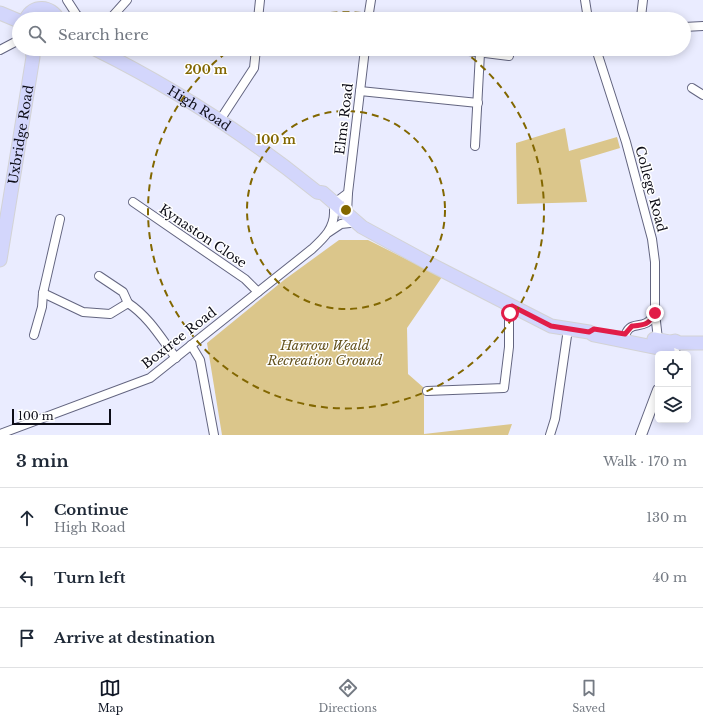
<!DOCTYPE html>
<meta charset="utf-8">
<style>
:root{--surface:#fff;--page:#f2f2f3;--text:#1f2937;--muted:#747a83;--line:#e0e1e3;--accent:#111827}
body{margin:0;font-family:"Libre Baskerville",serif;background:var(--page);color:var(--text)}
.controls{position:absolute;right:12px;bottom:12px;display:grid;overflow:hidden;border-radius:6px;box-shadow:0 2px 10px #0003}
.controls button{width:36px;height:36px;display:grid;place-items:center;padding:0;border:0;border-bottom:1px solid var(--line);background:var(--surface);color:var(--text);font:20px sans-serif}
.scale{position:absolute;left:12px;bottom:10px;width:99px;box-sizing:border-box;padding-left:4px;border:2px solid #0d0d17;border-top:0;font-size:11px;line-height:14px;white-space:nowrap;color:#0d0d17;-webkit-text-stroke:3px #fff;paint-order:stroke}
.stop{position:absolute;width:12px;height:12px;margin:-9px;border:3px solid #e11d48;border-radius:50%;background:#fff}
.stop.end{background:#e11d48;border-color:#fff;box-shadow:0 1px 4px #0008}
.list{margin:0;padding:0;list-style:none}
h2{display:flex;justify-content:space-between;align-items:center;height:52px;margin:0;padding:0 16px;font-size:17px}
h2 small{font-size:13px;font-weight:400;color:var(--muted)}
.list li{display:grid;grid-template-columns:26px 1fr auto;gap:12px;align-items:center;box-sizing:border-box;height:60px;padding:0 16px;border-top:1px solid var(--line)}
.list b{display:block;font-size:15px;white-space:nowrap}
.list p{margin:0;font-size:13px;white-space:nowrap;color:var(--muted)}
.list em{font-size:13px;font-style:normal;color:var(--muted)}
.icon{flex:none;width:22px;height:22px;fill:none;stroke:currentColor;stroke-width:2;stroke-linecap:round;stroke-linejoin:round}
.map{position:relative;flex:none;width:703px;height:435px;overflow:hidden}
.search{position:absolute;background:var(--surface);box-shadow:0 2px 10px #0003;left:12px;right:12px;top:12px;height:44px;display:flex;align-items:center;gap:10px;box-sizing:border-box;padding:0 14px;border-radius:22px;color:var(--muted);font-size:15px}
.sheet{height:232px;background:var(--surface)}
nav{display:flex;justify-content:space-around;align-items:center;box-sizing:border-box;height:56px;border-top:1px solid var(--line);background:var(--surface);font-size:11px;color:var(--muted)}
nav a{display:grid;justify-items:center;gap:2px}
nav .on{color:var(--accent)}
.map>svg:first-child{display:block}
.green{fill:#dbc68b}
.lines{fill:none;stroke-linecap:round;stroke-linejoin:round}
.minor-casing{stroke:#636580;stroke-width:10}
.tertiary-casing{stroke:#636580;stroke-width:12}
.primary-casing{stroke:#d3d3d5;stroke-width:15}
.minor{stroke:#fff;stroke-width:8}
.tertiary{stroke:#fff;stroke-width:10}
.primary{stroke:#d3d6fc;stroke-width:13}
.route{stroke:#e11d48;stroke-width:5}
.ring{fill:none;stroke:#826700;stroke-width:2;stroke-dasharray:7 5}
.labels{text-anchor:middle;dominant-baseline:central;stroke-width:3;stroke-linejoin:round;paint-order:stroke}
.street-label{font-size:13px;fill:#0d0d17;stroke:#fff}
.park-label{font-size:13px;font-style:italic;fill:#64521d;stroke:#fff}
.centre{fill:#826700;stroke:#fff;stroke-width:2}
.ring-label{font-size:12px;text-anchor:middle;font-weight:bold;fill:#826700;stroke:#fff;stroke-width:3;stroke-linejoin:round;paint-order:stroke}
</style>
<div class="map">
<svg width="703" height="435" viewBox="0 0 703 435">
<rect width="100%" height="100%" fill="#eaecff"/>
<g class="green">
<polygon points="565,128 569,151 617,137 620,148 580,160 587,202 517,204 516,143"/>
<polygon points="339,240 368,240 442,277 407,328 408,374 424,388 424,434 512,424 508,435 222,435 207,343 284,280"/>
</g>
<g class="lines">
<defs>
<g id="minor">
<polyline points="67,0 76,14 81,19"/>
<polyline points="585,0 588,19"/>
<polyline points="110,19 127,0"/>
<polyline points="258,19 260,0"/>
<polyline points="368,19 371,0"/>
<polyline points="642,19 641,17 643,0"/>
<polyline points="684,27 703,26"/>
<polyline points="453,49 509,56"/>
<polyline points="596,49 626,142 652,239 655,262 655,313 658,339"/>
<polyline points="0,50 19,40"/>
<polyline points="692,88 703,95"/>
<polyline points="360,91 478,103"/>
<polyline points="220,120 254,68 256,49"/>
<polyline points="475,146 480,53"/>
<polyline points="133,202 245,279 258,292"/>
<polyline points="333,202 340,199 348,193 365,49"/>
<polyline points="347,213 348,193"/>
<polyline points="329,232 341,224 350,223"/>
<polyline points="99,276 123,292 128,303"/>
<path d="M43 293 83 312 110 314 128 303C149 317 161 338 176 358"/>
<polyline points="34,335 42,307 43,293 60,219"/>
<path d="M624 340C629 315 644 335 655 313"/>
<polyline points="191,345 200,360 214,435"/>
<polyline points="427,391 504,388 509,347 509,313 512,306"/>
<path d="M0 434 150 378 312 249C324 238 335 228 334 210"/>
<polyline points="550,435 555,419 568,329"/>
</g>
<g id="tertiary">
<polyline points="675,354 675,353"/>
<polyline points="641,435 658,390"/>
</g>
<g id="primary">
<polyline points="0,13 19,21"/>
<path d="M26 19C33 4 51 6 58 19"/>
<path id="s1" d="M95 49C174 88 248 136 317 192L323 193 362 227 430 264 551 326 589 332 594 335 668 350"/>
<path id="s2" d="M0 260 33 57 32 49"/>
<polyline points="654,339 670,342 675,341 679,343 703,343"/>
</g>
</defs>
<use href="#minor" class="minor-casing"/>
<use href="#tertiary" class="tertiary-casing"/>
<use href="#primary" class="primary-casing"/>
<use href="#minor" class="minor"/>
<use href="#tertiary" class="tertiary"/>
<use href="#primary" class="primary"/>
</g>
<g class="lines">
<path class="route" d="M510 313 512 306 551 326 589 332 594 329 625 334 632 326C644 325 649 325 655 313"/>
</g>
<g class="ring">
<circle cx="346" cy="210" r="99"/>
<path d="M295 19A198 198 0 0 1 397 19M462 50A198 198 0 1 1 230 50"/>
</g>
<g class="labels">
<g class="street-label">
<text stroke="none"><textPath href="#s1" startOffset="120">High Road</textPath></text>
<text transform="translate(344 119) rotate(-83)">Elms Road</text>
<text stroke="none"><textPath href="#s2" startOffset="127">Uxbridge Road</textPath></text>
<text transform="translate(651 189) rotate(75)">College Road</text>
<text transform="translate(203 236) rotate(34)">Kynaston Close</text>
<text transform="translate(179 338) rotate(-38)">Boxtree Road</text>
</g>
<g class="park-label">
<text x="325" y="345">Harrow Weald<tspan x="325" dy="15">Recreation Ground</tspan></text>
</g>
</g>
<circle cx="346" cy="210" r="6" class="centre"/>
<g class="ring-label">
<text x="206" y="74">200 m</text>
<text x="276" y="144">100 m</text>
</g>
</svg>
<div class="controls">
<button><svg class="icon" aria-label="locate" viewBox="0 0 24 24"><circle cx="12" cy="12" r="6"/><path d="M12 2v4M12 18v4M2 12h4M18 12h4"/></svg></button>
<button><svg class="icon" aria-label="layers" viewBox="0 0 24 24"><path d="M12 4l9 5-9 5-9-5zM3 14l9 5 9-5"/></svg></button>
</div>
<div class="scale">100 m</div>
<div class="stop" style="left:510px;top:313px"></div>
<div class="stop end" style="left:655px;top:313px"></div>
<div class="search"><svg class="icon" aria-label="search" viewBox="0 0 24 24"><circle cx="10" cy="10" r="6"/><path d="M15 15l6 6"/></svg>Search here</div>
</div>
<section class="sheet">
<h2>3 min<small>Walk · 170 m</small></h2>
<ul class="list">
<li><svg class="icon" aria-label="ahead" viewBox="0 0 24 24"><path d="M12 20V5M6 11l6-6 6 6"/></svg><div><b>Continue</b><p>High Road</p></div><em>130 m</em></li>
<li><svg class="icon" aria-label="left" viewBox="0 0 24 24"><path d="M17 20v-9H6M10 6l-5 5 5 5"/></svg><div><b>Turn left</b></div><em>40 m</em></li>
<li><svg class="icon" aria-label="arrive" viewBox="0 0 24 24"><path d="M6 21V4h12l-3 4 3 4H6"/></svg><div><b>Arrive at destination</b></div></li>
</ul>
</section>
<nav>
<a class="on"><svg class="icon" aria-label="map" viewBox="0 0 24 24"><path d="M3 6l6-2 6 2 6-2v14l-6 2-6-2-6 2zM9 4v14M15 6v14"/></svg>Map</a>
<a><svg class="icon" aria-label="directions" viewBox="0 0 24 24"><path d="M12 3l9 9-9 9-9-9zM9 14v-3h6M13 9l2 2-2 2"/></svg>Directions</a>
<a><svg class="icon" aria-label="saved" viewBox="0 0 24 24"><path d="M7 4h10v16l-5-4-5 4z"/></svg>Saved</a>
</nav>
